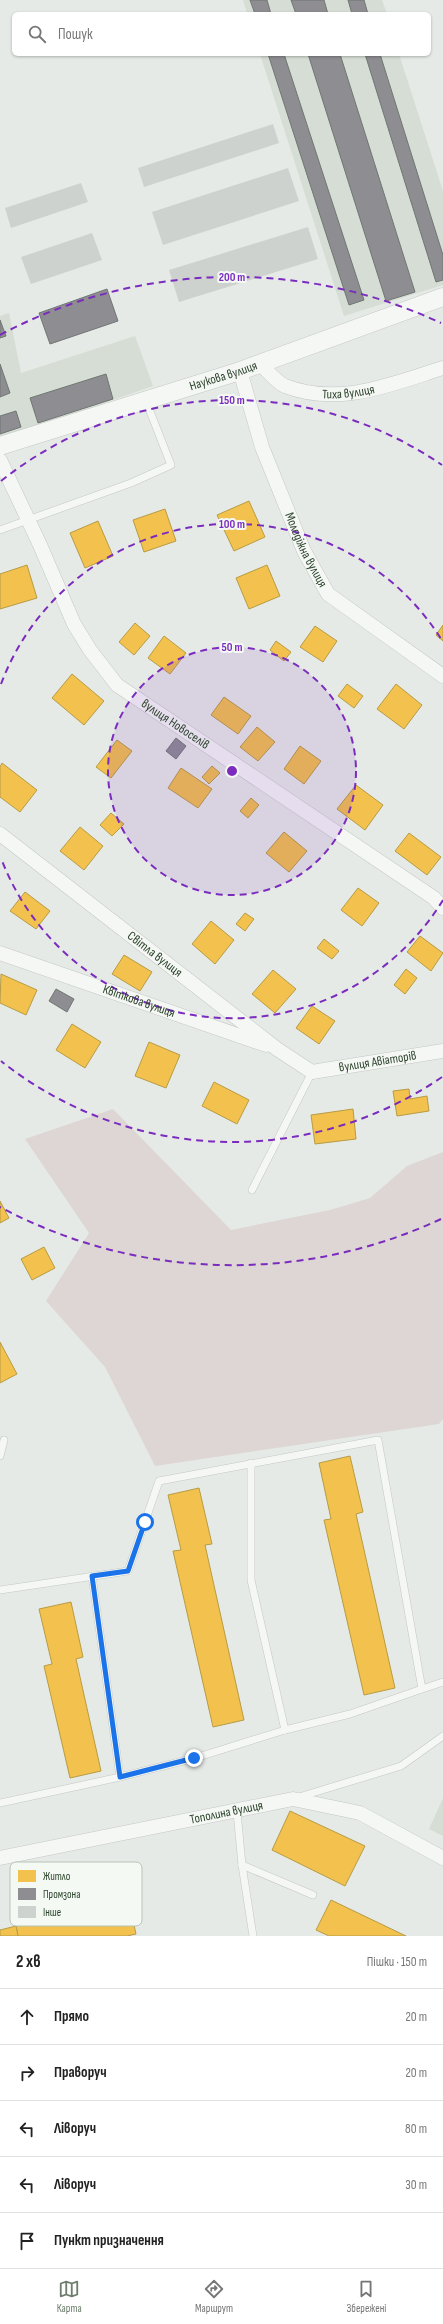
<!DOCTYPE html>
<html lang="uk">
<meta charset="utf-8">
<style>
:root{--surface:#fff;--page:#f2f2f2;--text:#222;--muted:#767676;--line:#e0e0e0;--accent:#6d7e6c}
body{margin:0;font-family:"Sofia Sans Condensed",sans-serif;background:var(--page);color:var(--text)}
.stop{position:absolute;width:12px;height:12px;margin:-9px;border:3px solid #1a73e8;border-radius:50%;background:#fff}
.stop.end{background:#1a73e8;border-color:#fff;box-shadow:0 1px 4px #0008}
.list{margin:0;padding:0;list-style:none}
h2{display:flex;justify-content:space-between;align-items:center;height:52px;margin:0;padding:0 16px;font-size:17px}
h2 small{font-size:13px;font-weight:400;color:var(--muted)}
.list li{display:grid;grid-template-columns:26px 1fr auto;gap:12px;align-items:center;box-sizing:border-box;height:56px;padding:0 16px;border-top:1px solid var(--line)}
.list b{display:block;font-size:15px;white-space:nowrap}
.list em{font-size:13px;font-style:normal;color:var(--muted)}
.icon{flex:none;width:22px;height:22px;fill:none;stroke:currentColor;stroke-width:2;stroke-linecap:round;stroke-linejoin:round}
.map{position:relative;flex:none;width:443px;height:1936px;overflow:hidden}
.search{position:absolute;background:var(--surface);box-shadow:0 1px 3px #0004;left:12px;right:12px;top:12px;height:44px;display:flex;align-items:center;gap:10px;box-sizing:border-box;padding:0 14px;border-radius:6px;color:var(--muted);font-size:15px}
.sheet{height:332px;background:var(--surface)}
nav{display:flex;justify-content:space-around;align-items:center;box-sizing:border-box;height:56px;border-top:1px solid var(--line);background:var(--surface);font-size:11px;color:var(--muted)}
nav a{display:grid;justify-items:center;gap:2px}
nav .on{color:var(--accent)}
.map>svg:first-child{display:block}
.built{fill:#d5ddd4}
.green{fill:#ddd6d4}
.homes{fill:#f2c14e;stroke:#b79c44}
.industry{fill:#8d8d92;stroke:#707773}
.building{fill:#ced2ce}
.lines{fill:none;stroke-linecap:round;stroke-linejoin:round}
.service-casing{stroke:#c4c8c4;stroke-width:8}
.minor-casing{stroke:#c4c8c4;stroke-width:15}
.tertiary-casing{stroke:#c4c8c4;stroke-width:19}
.service{stroke:#f5f7f5;stroke-width:7}
.minor{stroke:#f5f7f5;stroke-width:14}
.tertiary{stroke:#f5f7f5;stroke-width:18}
.route{stroke:#1a73e8;stroke-width:5}
.ring{fill:none;stroke:#7b2cbf;stroke-width:2;stroke-dasharray:7 5}
.labels{text-anchor:middle;dominant-baseline:central;stroke-width:4;stroke-linejoin:round;paint-order:stroke}
.street-label{font-size:13px;fill:#2c442b;stroke:#f4f9f4}
.key{fill:#f4f9f4;stroke:#b8c3b8;stroke-width:1}
.key-label{font-size:11px;fill:#2c442b}
.centre{fill:#7b2cbf;stroke:#f4f9f4;stroke-width:2}
.ring-label{font-size:12px;text-anchor:middle;font-weight:bold;fill:#7b2cbf;stroke:#f4f9f4;stroke-width:4;stroke-linejoin:round;paint-order:stroke}
</style>
<div class="map">
<svg width="443" height="1936" viewBox="0 0 443 1936">
<rect width="100%" height="100%" fill="#e6eae6"/>
<g class="built">
<polygon points="243,0 382,0 387,14 247,14"/>
<polygon points="260,54 399,54 443,191 443,285 344,316"/>
<polygon points="9,313 21,373 135,336 153,386 0,439 0,316"/>
<polygon points="443,1798 443,1836 429,1829"/>
</g>
<polygon class="green" points="113,1109 231,1230 330,1210 370,1198 407,1166 443,1152 443,1419 439,1424 155,1466 105,1367 46,1301 89,1233 25,1139"/>
<g class="homes">
<polygon points="249,501 265,537 234,551 217,515"/>
<polygon points="165,509 176,541 144,552 133,520"/>
<polygon points="98,521 113,556 85,568 70,533"/>
<polygon points="27,565 37,598 0,609 0,574"/>
<polygon points="267,565 280,596 249,609 236,578"/>
<polygon points="135,623 150,636 134,655 119,642"/>
<polygon points="443,625 443,641 436,635"/>
<polygon points="315,626 337,641 323,662 300,647"/>
<polygon points="164,636 186,653 170,674 148,658"/>
<polygon points="276,641 291,652 284,661 270,650"/>
<polygon points="72,674 104,701 84,725 52,698"/>
<polygon points="347,684 363,696 354,708 338,696"/>
<polygon points="396,684 422,705 404,729 377,709"/>
<polygon points="224,697 251,716 238,734 211,715"/>
<polygon points="257,727 275,742 258,761 240,747"/>
<polygon points="117,740 132,751 111,778 96,767"/>
<polygon points="300,746 321,761 304,784 284,769"/>
<polygon points="2,763 37,790 20,812 0,797 0,767"/>
<polygon points="212,766 220,773 209,784 202,777"/>
<polygon points="181,768 212,789 198,808 168,788"/>
<polygon points="356,785 383,805 365,830 337,809"/>
<polygon points="251,798 259,805 248,818 240,811"/>
<polygon points="111,813 124,824 112,836 100,825"/>
<polygon points="80,827 103,846 84,870 60,851"/>
<polygon points="284,832 307,851 289,872 266,853"/>
<polygon points="409,833 441,857 427,875 395,851"/>
<polygon points="358,888 379,903 362,926 341,910"/>
<polygon points="25,892 50,911 36,929 10,911"/>
<polygon points="245,913 254,919 245,931 236,924"/>
<polygon points="211,921 234,940 215,964 192,944"/>
<polygon points="420,936 443,953 431,971 407,952"/>
<polygon points="324,939 339,951 332,959 317,948"/>
<polygon points="124,955 152,972 140,991 112,974"/>
<polygon points="406,969 417,978 405,994 394,985"/>
<polygon points="273,970 296,989 275,1013 252,994"/>
<polygon points="1,974 37,990 26,1015 0,1003"/>
<polygon points="312,1006 335,1021 319,1044 296,1028"/>
<polygon points="72,1024 101,1042 85,1068 56,1050"/>
<polygon points="149,1042 180,1055 166,1088 135,1076"/>
<polygon points="214,1082 249,1100 237,1124 202,1106"/>
<polygon points="409,1089 410,1099 427,1096 429,1111 397,1116 393,1091"/>
<polygon points="353,1109 356,1139 315,1144 311,1115"/>
<polygon points="0,1201 9,1218 0,1223"/>
<polygon points="44,1247 55,1268 32,1280 21,1259"/>
<polygon points="0,1342 17,1374 0,1383"/>
<polygon points="350,1456 363,1512 356,1514 395,1688 364,1695 324,1520 331,1519 319,1463"/>
<polygon points="199,1488 212,1544 205,1545 244,1720 213,1727 173,1551 181,1550 168,1495"/>
<polygon points="71,1602 83,1657 76,1659 101,1771 70,1778 44,1666 52,1664 39,1609"/>
<polygon points="290,1811 365,1846 345,1886 272,1850"/>
<polygon points="331,1900 406,1936 329,1936 316,1930"/>
<polygon points="129,1903 136,1934 127,1936 18,1936 16,1926"/>
<polygon points="16,1926 18,1936 0,1936 0,1930"/>
</g>
<g class="industry">
<polygon points="250,0 267,0 271,14 255,14"/>
<polygon points="291,0 324,0 328,14 296,14"/>
<polygon points="348,0 364,0 368,14 352,14"/>
<polygon points="268,54 284,54 364,300 349,305"/>
<polygon points="308,54 340,54 415,292 386,301"/>
<polygon points="365,54 380,54 443,255 443,280 436,282"/>
<polygon points="107,289 118,321 50,344 39,313"/>
<polygon points="0,320 6,336 0,338"/>
<polygon points="0,364 10,393 0,397"/>
<polygon points="106,374 113,399 38,423 30,398"/>
<polygon points="16,411 21,427 0,434 0,416"/>
<polygon points="176,738 186,746 176,759 166,751"/>
<polygon points="56,989 74,999 67,1012 49,1001"/>
</g>
<g class="building">
<polygon points="273,124 279,143 144,187 138,168"/>
<polygon points="288,168 299,201 163,245 152,212"/>
<polygon points="81,183 88,202 11,228 5,208"/>
<polygon points="308,227 318,259 179,302 169,270"/>
<polygon points="92,233 102,260 31,284 21,257"/>
</g>
<g class="lines">
<defs>
<g id="service">
<polyline points="0,530 131,483 171,465 146,401"/>
<polyline points="252,1190 312,1072"/>
<polyline points="0,1456 4,1440"/>
<polyline points="251,1463 251,1580 285,1730"/>
<polyline points="92,1576 120,1777"/>
<polyline points="0,1590 128,1571 159,1481 378,1440 422,1689 350,1714 285,1730 195,1758 120,1777 0,1803"/>
<polyline points="422,1689 443,1682"/>
<polyline points="299,1797 401,1766 443,1736"/>
<polyline points="237,1812 242,1865 253,1936"/>
<polyline points="242,1865 313,1895"/>
</g>
<g id="minor">
<path id="s1" d="M260 364C267 370 276 382 285 386 339 407 392 384 443 368"/>
<path id="s2" d="M240 371 262 447 304 551 328 594 443 676"/>
<path id="s3" d="M0 460 40 545 74 624 90 650 117 685 434 898 443 908"/>
<path id="s4" d="M0 834 277 1049 312 1072 443 1051"/>
<path id="s5" d="M0 953 266 1045"/>
<path id="s6" d="M0 1858 293 1799 360 1813 443 1858"/>
</g>
<g id="tertiary">
<path id="s7" d="M0 446 240 371 443 297"/>
</g>
</defs>
<use href="#service" class="service-casing"/>
<use href="#minor" class="minor-casing"/>
<use href="#tertiary" class="tertiary-casing"/>
<use href="#service" class="service"/>
<use href="#minor" class="minor"/>
<use href="#tertiary" class="tertiary"/>
</g>
<g class="lines">
<polyline class="route" points="145,1522 128,1571 92,1576 120,1777 194,1758"/>
</g>
<circle cx="232" cy="771" r="124" fill="#7b2cbf" fill-opacity=".12"/>
<g class="ring">
<circle cx="232" cy="771" r="124"/>
<path d="M443 900A247 247 0 0 1 1 858M1 684A247 247 0 0 1 443 642"/>
<path d="M442 1077A371 371 0 0 1 1 1061M1 481A371 371 0 0 1 442 465"/>
<path d="M441 1219A494 494 0 0 1 0 1207M0 335A494 494 0 0 1 441 323"/>
</g>
<g class="labels">
<g class="street-label">
<text stroke="none"><textPath href="#s7" startOffset="234">Наукова вулиця</textPath></text>
<text stroke="none"><textPath href="#s1" startOffset="98">Тиха вулиця</textPath></text>
<text stroke="none"><textPath href="#s2" startOffset="191">Молодіжна вулиця</textPath></text>
<text stroke="none"><textPath href="#s3" startOffset="325">вулиця Новоселів</textPath></text>
<text stroke="none"><textPath href="#s4" startOffset="196">Світла вулиця</textPath></text>
<text stroke="none"><textPath href="#s5" startOffset="147">Квіткова вулиця</textPath></text>
<text stroke="none"><textPath href="#s4" startOffset="459">вулиця Авіаторів</textPath></text>
<text stroke="none"><textPath href="#s6" startOffset="231">Тополина вулиця</textPath></text>
</g>
</g>
<rect x="10" y="1862" width="132" height="64" rx="6" class="key"/>
<rect x="18" y="1870" width="18" height="12" fill="#f2c14e"/>
<rect x="18" y="1888" width="18" height="12" fill="#8d8d92"/>
<rect x="18" y="1906" width="18" height="12" fill="#ced2ce"/>
<g class="key-label">
<text x="43" y="1880">Житло</text>
<text x="43" y="1898">Промзона</text>
<text x="43" y="1916">Інше</text>
</g>
<circle cx="232" cy="771" r="6" class="centre"/>
<g class="ring-label">
<text x="232" y="281">200 m</text>
<text x="232" y="404">150 m</text>
<text x="232" y="528">100 m</text>
<text x="232" y="651">50 m</text>
</g>
</svg>
<div class="stop" style="left:145px;top:1522px"></div>
<div class="stop end" style="left:194px;top:1758px"></div>
<div class="search"><svg class="icon" aria-label="search" viewBox="0 0 24 24"><circle cx="10" cy="10" r="6"/><path d="M15 15l6 6"/></svg>Пошук</div>
</div>
<section class="sheet">
<h2>2 хв<small>Пішки · 150 m</small></h2>
<ul class="list">
<li><svg class="icon" aria-label="ahead" viewBox="0 0 24 24"><path d="M12 20V5M6 11l6-6 6 6"/></svg><div><b>Прямо</b></div><em>20 m</em></li>
<li><svg class="icon" aria-label="right" viewBox="0 0 24 24"><path d="M7 20v-9h11M14 6l5 5-5 5"/></svg><div><b>Праворуч</b></div><em>20 m</em></li>
<li><svg class="icon" aria-label="left" viewBox="0 0 24 24"><path d="M17 20v-9H6M10 6l-5 5 5 5"/></svg><div><b>Ліворуч</b></div><em>80 m</em></li>
<li><svg class="icon" aria-label="left" viewBox="0 0 24 24"><path d="M17 20v-9H6M10 6l-5 5 5 5"/></svg><div><b>Ліворуч</b></div><em>30 m</em></li>
<li><svg class="icon" aria-label="arrive" viewBox="0 0 24 24"><path d="M6 21V4h12l-3 4 3 4H6"/></svg><div><b>Пункт призначення</b></div></li>
</ul>
</section>
<nav>
<a class="on"><svg class="icon" aria-label="map" viewBox="0 0 24 24"><path d="M3 6l6-2 6 2 6-2v14l-6 2-6-2-6 2zM9 4v14M15 6v14"/></svg>Карта</a>
<a><svg class="icon" aria-label="directions" viewBox="0 0 24 24"><path d="M12 3l9 9-9 9-9-9zM9 14v-3h6M13 9l2 2-2 2"/></svg>Маршрут</a>
<a><svg class="icon" aria-label="saved" viewBox="0 0 24 24"><path d="M7 4h10v16l-5-4-5 4z"/></svg>Збережені</a>
</nav>
